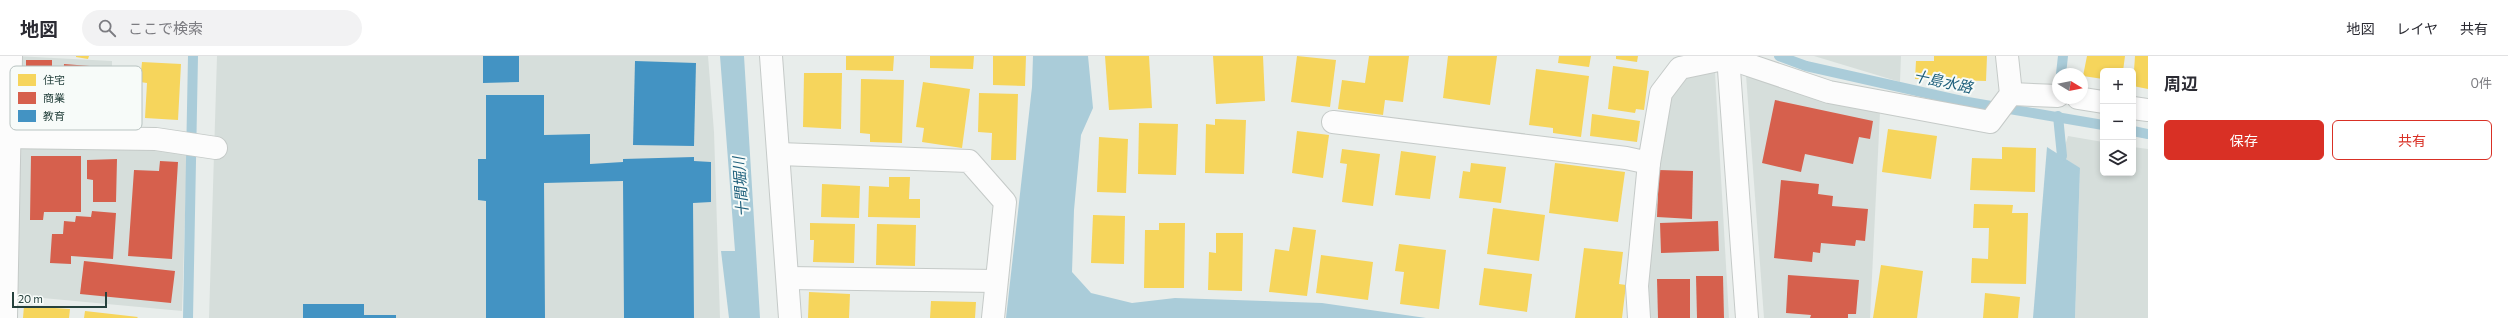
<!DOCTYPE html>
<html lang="ja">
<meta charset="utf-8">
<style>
:root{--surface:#fff;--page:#f2f2f3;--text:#2b2b33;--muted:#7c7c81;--line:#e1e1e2;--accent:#d93025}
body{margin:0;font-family:Commissioner,"Noto Sans JP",sans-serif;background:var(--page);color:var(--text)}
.controls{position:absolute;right:12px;top:12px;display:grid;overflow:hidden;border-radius:6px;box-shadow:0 2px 6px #0003}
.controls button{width:36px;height:36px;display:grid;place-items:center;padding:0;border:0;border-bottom:1px solid var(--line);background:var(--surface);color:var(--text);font:20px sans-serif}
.compass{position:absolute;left:2052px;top:12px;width:36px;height:36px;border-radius:50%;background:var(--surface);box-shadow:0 2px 6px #0003;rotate:100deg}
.scale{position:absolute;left:12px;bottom:10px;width:95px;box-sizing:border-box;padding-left:4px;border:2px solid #25413d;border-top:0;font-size:11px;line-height:14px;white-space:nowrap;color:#25413d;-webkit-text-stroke:3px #f7fbf9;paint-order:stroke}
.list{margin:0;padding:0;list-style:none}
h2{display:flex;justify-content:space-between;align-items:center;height:52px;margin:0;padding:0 16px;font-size:17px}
h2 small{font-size:13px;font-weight:400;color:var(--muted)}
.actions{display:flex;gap:8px;padding:12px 16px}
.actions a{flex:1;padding:9px 0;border:1px solid var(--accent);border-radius:6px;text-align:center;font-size:14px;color:var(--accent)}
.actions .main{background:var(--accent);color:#fff}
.icon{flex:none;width:22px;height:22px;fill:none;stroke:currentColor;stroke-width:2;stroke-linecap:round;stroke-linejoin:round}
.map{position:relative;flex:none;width:2148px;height:262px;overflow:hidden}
header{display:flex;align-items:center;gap:24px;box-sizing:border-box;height:56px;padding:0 20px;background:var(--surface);border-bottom:1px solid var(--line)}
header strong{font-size:19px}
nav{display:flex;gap:22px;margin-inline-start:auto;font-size:14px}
.search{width:280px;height:36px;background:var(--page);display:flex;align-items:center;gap:10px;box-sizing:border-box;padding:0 14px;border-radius:22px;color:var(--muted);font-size:15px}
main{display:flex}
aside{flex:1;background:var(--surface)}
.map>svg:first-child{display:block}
.built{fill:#d6dedb}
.water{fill:#aaccd9}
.homes{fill:#f6d55c}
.shops{fill:#d6604d}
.schools{fill:#4393c3}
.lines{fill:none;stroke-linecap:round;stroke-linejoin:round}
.stream{stroke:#aaccd9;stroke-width:10}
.minor-casing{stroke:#c5cac8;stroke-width:24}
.minor{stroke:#fcfcfc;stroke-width:22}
.labels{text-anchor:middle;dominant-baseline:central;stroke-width:4;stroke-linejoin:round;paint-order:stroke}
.water-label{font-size:15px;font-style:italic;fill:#1f607c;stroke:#f7fbf9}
.key{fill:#f7fbf9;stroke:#b8c3c1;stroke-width:1}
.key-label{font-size:11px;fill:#25413d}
</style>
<header>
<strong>地図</strong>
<div class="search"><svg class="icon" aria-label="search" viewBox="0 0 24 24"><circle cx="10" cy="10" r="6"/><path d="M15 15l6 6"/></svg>ここで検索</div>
<nav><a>地図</a><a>レイヤ</a><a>共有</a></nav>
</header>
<main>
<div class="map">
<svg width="2148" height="262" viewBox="0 0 2148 262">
<rect width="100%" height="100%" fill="#e8edeb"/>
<g class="built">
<polygon points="15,0 112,5 112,92 187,96 182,255 0,238"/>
<polygon points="217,0 708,0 714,76 720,262 209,262"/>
<polygon points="1814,0 1901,0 1900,26"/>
<polygon points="1715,16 1729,262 1645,262 1660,63 1679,20"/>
<polygon points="1746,19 1880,56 1870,262 1764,262"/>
<polygon points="2068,80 2103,86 2103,117 2133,117 2133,91 2148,93 2148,262 2075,262 2080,113 2062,100"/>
</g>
<g class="water">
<polygon points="720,0 744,0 760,262 729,262 721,195 735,195"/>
<polygon points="1033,0 1088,0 1093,52 1081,79 1074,154 1072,216 1091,237 1132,247 1175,242 1322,247 1426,262 1006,262 1032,31"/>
<polygon points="2047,91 2080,112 2075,262 2033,262"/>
</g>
<g class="homes">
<polygon points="76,0 89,0 88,3 76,1"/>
<polygon points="846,0 894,0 893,15 846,14"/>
<polygon points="930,0 974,0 973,13 930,12"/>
<polygon points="993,0 1026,0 1025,30 993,29"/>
<polygon points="1105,0 1149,0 1152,52 1109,54"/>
<polygon points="1213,0 1263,0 1265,45 1216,48"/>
<polygon points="1297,0 1336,4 1330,51 1291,46"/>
<polygon points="1369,0 1409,0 1403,46 1385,44 1383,59 1338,53 1342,24 1365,27"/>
<polygon points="1448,0 1497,0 1490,49 1443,42"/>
<polygon points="1559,0 1591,0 1589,11 1558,7"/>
<polygon points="1616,0 1638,0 1637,6 1616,3"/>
<polygon points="1934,0 1987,0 1986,25 1915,23 1916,5 1934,5"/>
<polygon points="2087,0 2125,0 2123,15 2103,15 2103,23 2083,20"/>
<polygon points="2135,0 2148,0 2148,33 2133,30"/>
<polygon points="142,6 181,8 178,64 145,62 147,27 140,26"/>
<polygon points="1613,10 1649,15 1644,54 1636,53 1635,57 1608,53"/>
<polygon points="1536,13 1589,20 1581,81 1553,77 1553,72 1529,69"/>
<polygon points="804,17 842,17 841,73 803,71"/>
<polygon points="861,23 904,24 902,87 870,86 870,78 860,77"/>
<polygon points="923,26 970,33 962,92 922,86 924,72 916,71"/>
<polygon points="979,37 1018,38 1016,104 991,104 992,77 978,76"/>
<polygon points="1592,58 1640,65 1637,86 1590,80"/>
<polygon points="1215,63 1246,64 1244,118 1205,117 1206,68 1215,69"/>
<polygon points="1139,67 1178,68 1176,119 1138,118"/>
<polygon points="1888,73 1937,80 1931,123 1882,116"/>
<polygon points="1297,75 1329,79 1323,122 1292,117"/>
<polygon points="1099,81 1128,83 1126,137 1097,136"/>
<polygon points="2002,91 2036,92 2035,136 1970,134 1972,102 2002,103"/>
<polygon points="1342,93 1380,98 1373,150 1342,146 1347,108 1340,107"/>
<polygon points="1401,95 1436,100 1430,143 1395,139"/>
<polygon points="1471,107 1506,111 1501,147 1459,142 1463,115 1470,116"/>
<polygon points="1555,107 1625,116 1618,166 1549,157"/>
<polygon points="889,121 910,121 909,143 920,143 920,162 868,161 869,130 889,131"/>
<polygon points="822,128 860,130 859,162 821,161"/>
<polygon points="1974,148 2013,149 2012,157 2028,157 2026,228 1971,227 1972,202 1988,203 1989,172 1973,172"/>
<polygon points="1493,152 1545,159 1539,205 1487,198"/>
<polygon points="1093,159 1125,160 1124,208 1091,207"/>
<polygon points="810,167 855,168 854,207 813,206 814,184 810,184"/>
<polygon points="1159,167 1185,167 1184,232 1144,232 1145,174 1159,174"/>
<polygon points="877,168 916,169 915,210 876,209"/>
<polygon points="1293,171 1316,174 1307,240 1269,236 1275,193 1289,195"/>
<polygon points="1216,177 1243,177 1242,235 1208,234 1209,196 1216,197"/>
<polygon points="1399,188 1446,194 1439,253 1400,248 1404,216 1395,215"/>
<polygon points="1584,192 1623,196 1619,228 1626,229 1622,262 1575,262"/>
<polygon points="1321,199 1373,206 1368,244 1316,237"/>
<polygon points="1881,209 1923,215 1917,262 1873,262"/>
<polygon points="1484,212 1532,218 1527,256 1479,249"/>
<polygon points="809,236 850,238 849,262 808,262"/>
<polygon points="1985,237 2020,241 2018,262 1983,262"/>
<polygon points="931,245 976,246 975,262 930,262"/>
<polygon points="24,250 70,253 69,262 23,262"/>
<polygon points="85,255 138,261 137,262 84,262"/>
</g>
<g class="shops">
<rect x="26" y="4" width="26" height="34"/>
<polygon points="64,8 103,11 100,64 64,62 65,38 58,37 59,20 63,20"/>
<polygon points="1775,44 1873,65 1870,83 1859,81 1853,108 1805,98 1801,116 1762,107"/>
<polygon points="31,100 81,100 81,156 44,156 43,164 30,164"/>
<polygon points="117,103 116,146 93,146 93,124 87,123 87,104"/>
<polygon points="160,105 178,106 172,203 128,200 134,114 159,115"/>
<polygon points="1659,114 1693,115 1692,163 1657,161"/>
<polygon points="1781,124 1819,128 1818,138 1833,140 1832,150 1868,153 1865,185 1856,184 1855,190 1821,187 1820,197 1813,196 1812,206 1774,202"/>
<polygon points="92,155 116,157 113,203 71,200 71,208 50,207 52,178 63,178 64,165 75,166 76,160 91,161"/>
<polygon points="1718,165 1719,195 1661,197 1660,167"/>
<polygon points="84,205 175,215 171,247 80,238"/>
<polygon points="1788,219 1859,224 1856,258 1848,258 1848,262 1810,262 1811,259 1786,257"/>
<polygon points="1696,220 1723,220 1724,262 1697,262"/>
<polygon points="1657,223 1690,223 1690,262 1658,262"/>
</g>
<g class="schools">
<polygon points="483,0 519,0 519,26 483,27"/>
<polygon points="635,5 696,7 694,90 633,89"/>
<polygon points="486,39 544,39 544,79 590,78 590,108 623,106 623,103 694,101 694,105 711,106 711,146 693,147 694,262 624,262 623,125 544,127 545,262 486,262 486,145 478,144 478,103 486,103"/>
<polygon points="303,248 364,248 364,259 396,259 396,262 303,262"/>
</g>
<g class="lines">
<g class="stream">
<polyline points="1779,0 1806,10 1962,45 2103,69"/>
<polyline points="2061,18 2063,0"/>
<polyline points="2058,60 2062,100"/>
<polyline points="2133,75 2148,78"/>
<polyline points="188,262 193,0"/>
</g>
<defs>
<g id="minor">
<polyline points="771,0 790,262"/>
<polyline points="1728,0 1747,262"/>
<polyline points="2011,38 2058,40"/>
<polyline points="2078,42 2103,46"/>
<polyline points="2133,52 2148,54"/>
<polyline points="1333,66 1626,102 1649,107 1661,37 1680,12 1728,2 1829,36 1990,66 2011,38 2007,0"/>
<polyline points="0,81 156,83 216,92"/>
<polyline points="779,98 969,105 1005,146 993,262"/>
<polyline points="788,222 995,225"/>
<polyline points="6,262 11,0"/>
<polyline points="1639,262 1637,230 1649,107"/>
</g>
</defs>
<use href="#minor" class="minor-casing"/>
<use href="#minor" class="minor"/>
</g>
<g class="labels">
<g class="water-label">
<text transform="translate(1943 25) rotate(12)">十島水路</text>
<text transform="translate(740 131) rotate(-94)">十間堀川</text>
</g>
</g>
<rect x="10" y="10" width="132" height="64" rx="6" class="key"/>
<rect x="18" y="18" width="18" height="12" fill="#f6d55c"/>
<rect x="18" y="36" width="18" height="12" fill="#d6604d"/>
<rect x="18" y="54" width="18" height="12" fill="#4393c3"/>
<g class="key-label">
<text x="43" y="28">住宅</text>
<text x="43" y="46">商業</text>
<text x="43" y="64">教育</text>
</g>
</svg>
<div class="controls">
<button>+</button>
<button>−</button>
<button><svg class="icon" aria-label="layers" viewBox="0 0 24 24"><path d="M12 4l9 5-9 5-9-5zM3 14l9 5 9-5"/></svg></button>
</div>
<svg class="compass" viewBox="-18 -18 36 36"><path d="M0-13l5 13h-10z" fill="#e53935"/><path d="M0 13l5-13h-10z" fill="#7c7c81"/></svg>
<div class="scale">20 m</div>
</div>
<aside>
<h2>周辺<small>0件</small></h2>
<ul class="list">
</ul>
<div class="actions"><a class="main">保存</a><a>共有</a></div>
</aside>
</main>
